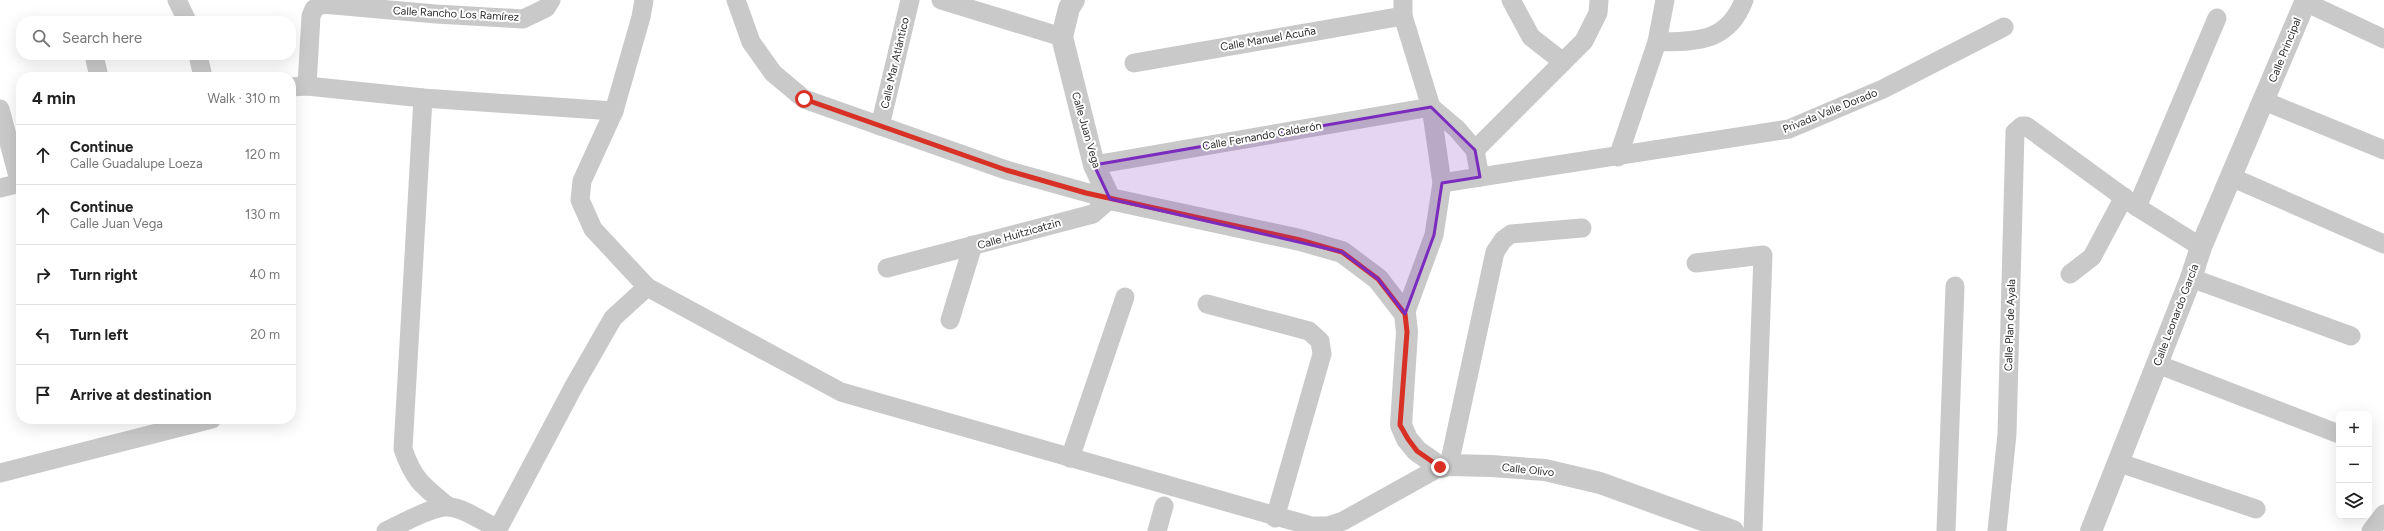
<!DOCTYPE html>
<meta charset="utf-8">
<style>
:root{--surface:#fff;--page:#f2f2f2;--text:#222;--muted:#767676;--line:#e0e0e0}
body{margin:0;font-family:Figtree,sans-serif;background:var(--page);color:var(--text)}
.controls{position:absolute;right:12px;bottom:12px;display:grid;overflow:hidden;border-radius:8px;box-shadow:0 4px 16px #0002}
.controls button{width:36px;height:36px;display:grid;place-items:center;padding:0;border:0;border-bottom:1px solid var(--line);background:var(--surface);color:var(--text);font:20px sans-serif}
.stop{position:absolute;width:12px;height:12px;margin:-9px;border:3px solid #d93025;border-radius:50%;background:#fff}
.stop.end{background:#d93025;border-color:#fff;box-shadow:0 1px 4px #0008}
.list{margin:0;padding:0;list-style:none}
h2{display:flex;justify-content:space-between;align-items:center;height:52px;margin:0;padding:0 16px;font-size:17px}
h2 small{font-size:13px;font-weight:400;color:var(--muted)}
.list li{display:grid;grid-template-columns:26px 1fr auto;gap:12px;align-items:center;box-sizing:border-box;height:60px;padding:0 16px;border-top:1px solid var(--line)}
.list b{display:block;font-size:15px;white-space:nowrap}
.list p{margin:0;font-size:13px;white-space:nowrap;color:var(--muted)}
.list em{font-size:13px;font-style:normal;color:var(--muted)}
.icon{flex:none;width:22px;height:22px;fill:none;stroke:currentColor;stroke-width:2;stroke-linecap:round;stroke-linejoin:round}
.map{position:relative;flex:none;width:2384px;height:531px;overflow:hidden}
.search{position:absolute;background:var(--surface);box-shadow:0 4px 16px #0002;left:16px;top:16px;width:280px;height:44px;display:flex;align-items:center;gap:10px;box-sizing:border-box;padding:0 14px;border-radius:16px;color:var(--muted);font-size:15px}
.panel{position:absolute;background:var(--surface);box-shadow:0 4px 16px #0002;left:16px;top:72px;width:280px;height:352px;border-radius:16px}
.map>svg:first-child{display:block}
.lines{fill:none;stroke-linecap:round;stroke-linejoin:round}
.minor{stroke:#c9c9c9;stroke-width:19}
.tertiary{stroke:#c9c9c9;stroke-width:22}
.route{stroke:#d93025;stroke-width:5}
.marked{fill:#7b2cbf;fill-opacity:0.2;stroke:#7b2cbf;stroke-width:3;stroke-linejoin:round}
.labels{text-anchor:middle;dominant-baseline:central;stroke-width:4;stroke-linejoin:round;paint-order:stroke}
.street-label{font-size:11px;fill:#2c2c2c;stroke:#fff}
</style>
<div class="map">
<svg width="2384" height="531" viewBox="0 0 2384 531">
<rect width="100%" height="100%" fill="#fff"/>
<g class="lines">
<g class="minor">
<polyline points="177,0 187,21"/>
<polyline points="644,0 641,17 614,111 582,181 580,200 593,229 647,287 841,392 1311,526 1328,526 1343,521 1440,467"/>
<polyline points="736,0 751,42 773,73 804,99 1006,170 1110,199 1093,214 887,268"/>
<polyline points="941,0 1062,37"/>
<polyline points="1403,0 1403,16 1431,107 1442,183 1434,235 1405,314"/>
<polyline points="1511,0 1531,37 1563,62"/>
<polyline points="2305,2 2384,39"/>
<path d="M1657 42C1696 41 1728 43 1744 0"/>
<polyline points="94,55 99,77"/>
<polyline points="198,55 203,77"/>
<polyline points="1134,63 1403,16"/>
<polyline points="307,86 311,16 314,9 322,4 436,14 523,19 546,8 551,0"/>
<polyline points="291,87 307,86 423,98 614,111"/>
<path d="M423 98 403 449C414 481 424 487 449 507"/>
<polyline points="2264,101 2384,150"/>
<polyline points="0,109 20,184"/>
<polyline points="880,126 910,0"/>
<polyline points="1475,150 1584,41 1598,13 1599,0"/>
<polyline points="1618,157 1657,42 1665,0"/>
<polyline points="1094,165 1431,107 1457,129 1475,150 1480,177"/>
<polyline points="2231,177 2384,244"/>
<polyline points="1442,183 1789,129 1883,89 2004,27"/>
<polyline points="0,188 21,183"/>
<polyline points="2137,207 2217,18"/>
<polyline points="1696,263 1763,255 1753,531"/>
<polyline points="2070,274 2092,257 2124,197"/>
<polyline points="2191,278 2351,336"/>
<polyline points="1207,304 1309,331 1320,341 1322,354 1275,518"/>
<polyline points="950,320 973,245"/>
<polyline points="2157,364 2339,434"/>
<polyline points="1070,458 1125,297"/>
<polyline points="2117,462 2256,509"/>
<polyline points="1449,465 1495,252 1503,240 1511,234 1582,228"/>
<polyline points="0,473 212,419"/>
<path d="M386 531C402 524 433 505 450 507 466 509 483 522 498 529L574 386 613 318 647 287"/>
<polyline points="1157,531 1164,506"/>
<polyline points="1946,531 1955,286"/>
<polyline points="1997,531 2007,434 2015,132 2022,126 2026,126 2137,207 2201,247"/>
<polyline points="2371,531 2384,514"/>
</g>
<g class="tertiary">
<polyline points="1074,0 1069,8 1062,37 1094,165 1110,199 1300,240 1342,252 1378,279 1405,314 1407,332 1401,425 1407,439 1417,451 1440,467 1449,465 1491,466 1545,470 1600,483 1733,531"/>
<polyline points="2091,531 2191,278 2201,247 2306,0"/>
</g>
</g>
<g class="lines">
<polyline class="route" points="804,99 1006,170 1086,193 1300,240 1342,252 1378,279 1405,314 1407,332 1400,425 1408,439 1417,451 1440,467"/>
</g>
<path class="marked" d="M1431 107 1475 150 1480 177 1442 183 1434 235 1405 314 1378 279 1342 252 1110 199 1094 165Z"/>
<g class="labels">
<g class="street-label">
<text transform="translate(456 14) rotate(3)">Calle Rancho Los Ramírez</text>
<text transform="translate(1268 39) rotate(-10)">Calle Manuel Acuña</text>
<text transform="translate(2285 50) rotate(-68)">Calle Principal</text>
<text transform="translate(895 63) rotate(-77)">Calle Mar Atlántico</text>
<text transform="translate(1830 111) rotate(-22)">Privada Valle Dorado</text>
<text transform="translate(1086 130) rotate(74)">Calle Juan Vega</text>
<text transform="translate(1262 136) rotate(-10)">Calle Fernando Calderón</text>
<text transform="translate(1019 234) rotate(-16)">Calle Huitzicatzin</text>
<text transform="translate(2176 315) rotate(-69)">Calle Leonardo García</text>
<text transform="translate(2010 325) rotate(-88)">Calle Plan de Ayala</text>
<text transform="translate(1528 470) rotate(6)">Calle Olivo</text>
</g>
</g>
</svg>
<div class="controls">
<button>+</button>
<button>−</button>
<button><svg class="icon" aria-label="layers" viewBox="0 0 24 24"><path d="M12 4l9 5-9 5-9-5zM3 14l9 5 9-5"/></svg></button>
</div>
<div class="stop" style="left:804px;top:99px"></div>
<div class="stop end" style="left:1440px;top:467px"></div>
<div class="search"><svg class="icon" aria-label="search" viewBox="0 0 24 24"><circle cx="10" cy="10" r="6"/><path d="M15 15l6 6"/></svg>Search here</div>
<section class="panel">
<h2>4 min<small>Walk · 310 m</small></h2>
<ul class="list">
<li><svg class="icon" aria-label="ahead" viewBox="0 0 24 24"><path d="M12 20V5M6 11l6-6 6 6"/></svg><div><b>Continue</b><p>Calle Guadalupe Loeza</p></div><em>120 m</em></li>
<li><svg class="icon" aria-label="ahead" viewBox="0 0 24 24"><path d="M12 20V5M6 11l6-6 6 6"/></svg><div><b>Continue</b><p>Calle Juan Vega</p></div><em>130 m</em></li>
<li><svg class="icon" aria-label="right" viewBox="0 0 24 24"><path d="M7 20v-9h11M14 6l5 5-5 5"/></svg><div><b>Turn right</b></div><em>40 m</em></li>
<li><svg class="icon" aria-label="left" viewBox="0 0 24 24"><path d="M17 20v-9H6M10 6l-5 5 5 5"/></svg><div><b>Turn left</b></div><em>20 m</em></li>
<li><svg class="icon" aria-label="arrive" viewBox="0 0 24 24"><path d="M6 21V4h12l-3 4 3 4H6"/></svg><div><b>Arrive at destination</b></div></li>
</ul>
</section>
</div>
